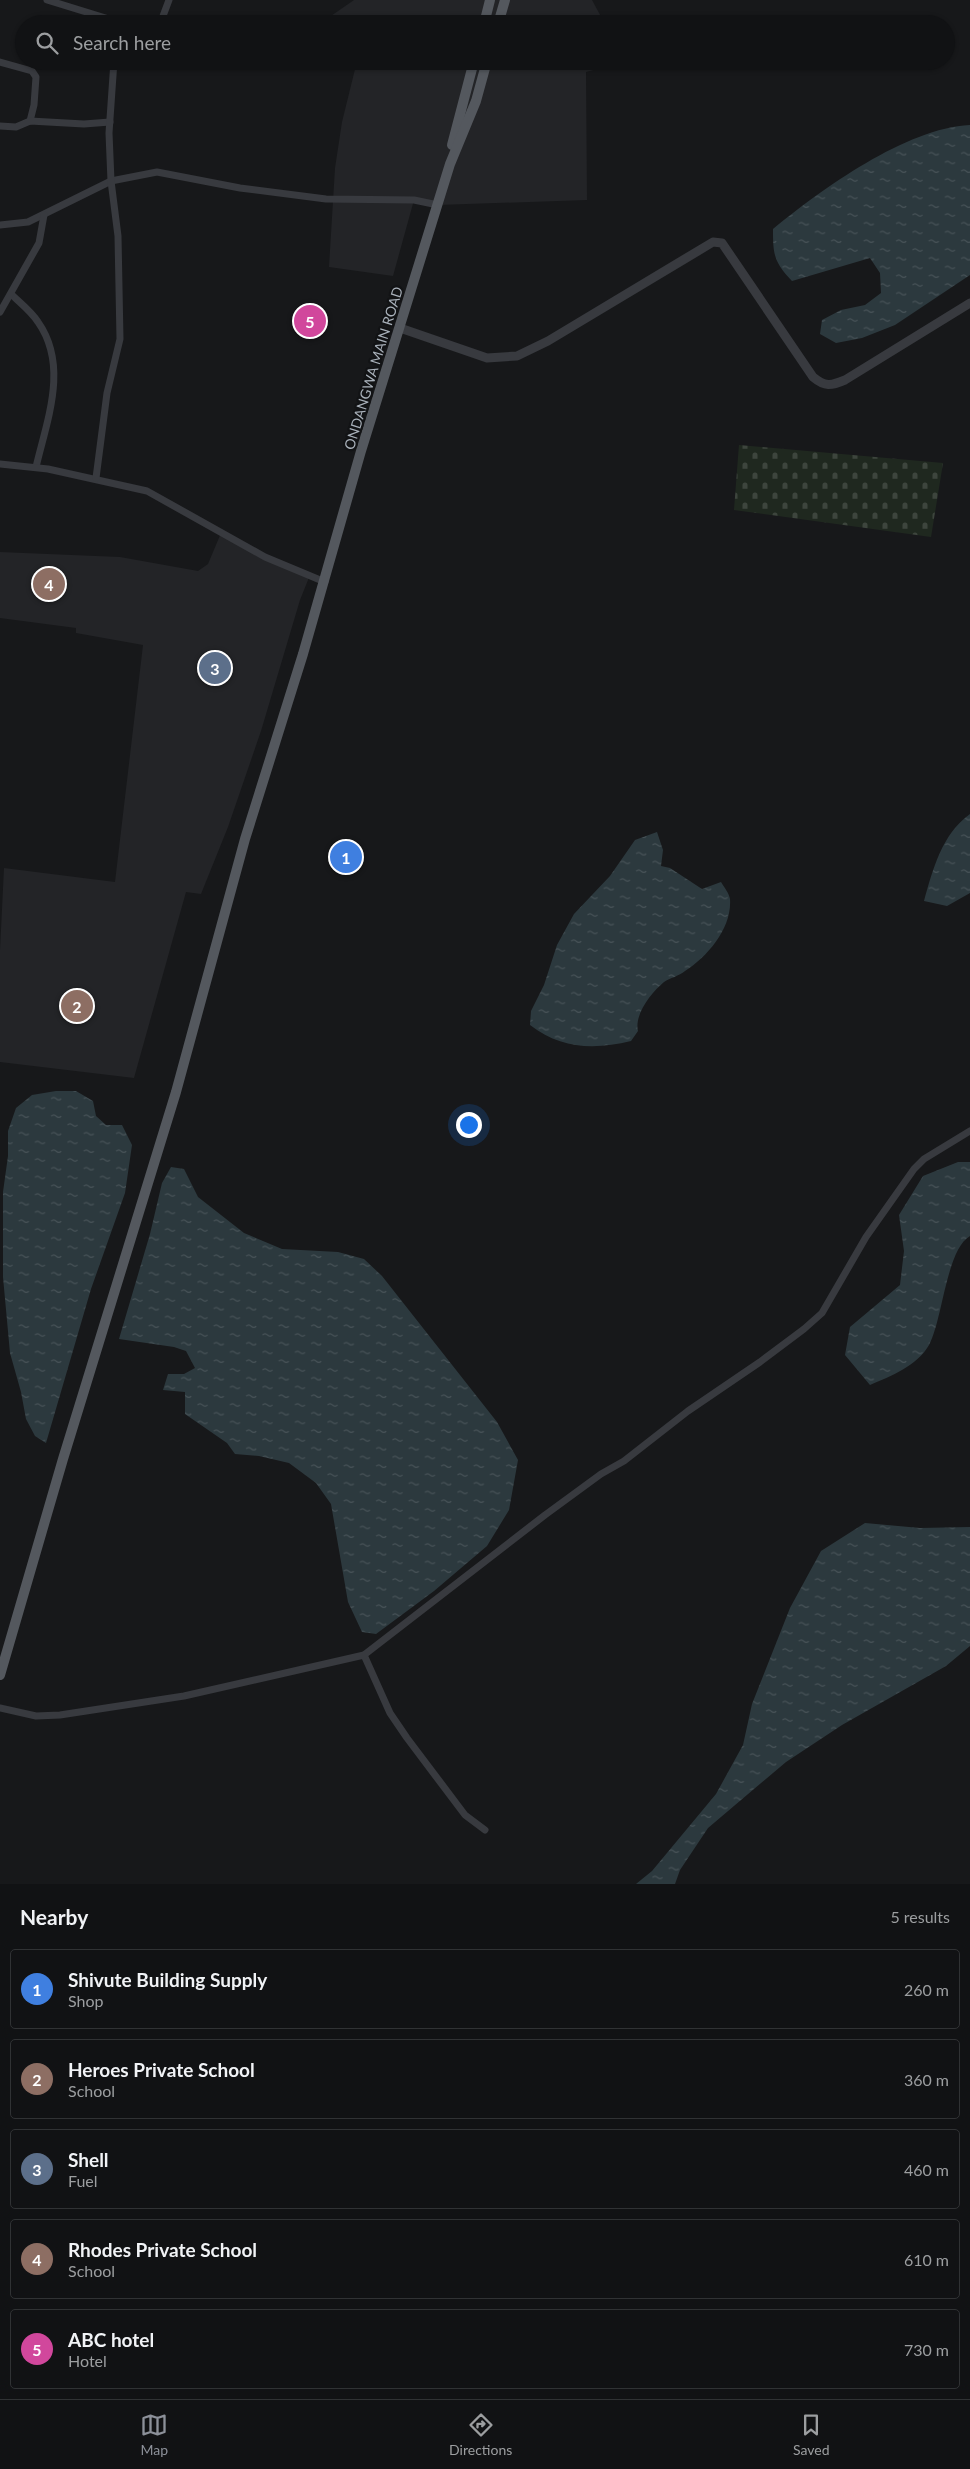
<!DOCTYPE html>
<style>
:root{--surface:#111214;--page:#1e2022;--text:#f1f3f6;--muted:#9c9ea0;--line:#303234;--accent:#8c9099}
body{margin:0;font-family:Lato,sans-serif;background:var(--page);color:var(--text)}
.you{position:absolute;left:468px;top:1124px;width:18px;height:18px;margin:-12px;border:4px solid #fff;border-radius:50%;background:#1a73e8;box-shadow:0 0 0 8px #1a73e833}
.badge{display:grid;place-items:center;width:32px;height:32px;border-radius:50%;background:var(--accent);color:#fff;font-size:16px;font-weight:700}
.pin{position:absolute;translate:-50% -50%;border:2px solid #fff;box-shadow:0 1px 5px #0006}
.list{margin:0;padding:0;list-style:none}
h2{display:flex;justify-content:space-between;align-items:center;height:65px;margin:0;padding:0 20px;font-size:21px}
h2 small{font-size:16px;font-weight:400;color:var(--muted)}
.list li{display:grid;grid-template-columns:32px 1fr auto;gap:15px;align-items:center;box-sizing:border-box;height:80px;margin:0 10px 10px;padding:0 10px;border:1px solid var(--line);border-radius:5px}
.list b{display:block;font-size:19px;white-space:nowrap}
.list p{margin:0;font-size:16px;white-space:nowrap;color:var(--muted)}
.list em{font-size:16px;font-style:normal;color:var(--muted)}
.icon{flex:none;width:28px;height:28px;fill:none;stroke:currentColor;stroke-width:2;stroke-linecap:round;stroke-linejoin:round}
.map{position:relative;flex:none;width:970px;height:1884px;overflow:hidden}
.search{position:absolute;background:var(--surface);box-shadow:0 1px 4px #0004;left:15px;right:15px;top:15px;height:55px;display:flex;align-items:center;gap:12px;box-sizing:border-box;padding:0 18px;border-radius:28px;color:var(--muted);font-size:19px}
.sheet{height:515px;background:var(--surface)}
nav{display:flex;justify-content:space-around;align-items:center;box-sizing:border-box;height:70px;border-top:1px solid var(--line);background:var(--surface);font-size:14px;color:var(--muted)}
nav a{display:grid;justify-items:center;gap:2px}
nav .on{color:var(--accent)}
.map>svg:first-child{display:block}
.built{fill:#232427}
.cemetery{fill:url(#cemetery-stones)}
.water{fill:url(#water-ripples)}
.lines{fill:none;stroke-linecap:round;stroke-linejoin:round}
.minor{stroke:#383a3f;stroke-width:7}
.tertiary{stroke:#383a3f;stroke-width:9}
.primary{stroke:#54585e;stroke-width:10}
.labels{text-anchor:middle;dominant-baseline:central;stroke-width:4.5;stroke-linejoin:round;paint-order:stroke}
.street-label{font-size:14px;fill:#a9b1ba;stroke:#121315}
</style>
<div class="map">
<svg width="970" height="1884" viewBox="0 0 970 1884">
<defs>
<pattern id="cemetery-stones" width="16" height="16" patternUnits="userSpaceOnUse" patternTransform="scale(1.25)"><rect width="16" height="16" fill="#1f281f"/><path d="M2 7V4a2 2 0 0 1 4 0v3zM10 15v-3a2 2 0 0 1 4 0v3z" fill="#3d453d"/></pattern>
<pattern id="water-ripples" width="26" height="14" patternUnits="userSpaceOnUse" patternTransform="scale(1.25)"><rect width="26" height="14" fill="#2c393e"/><path d="M2 4q2-2 4 0t4 0M15 11q2-2 4 0t4 0" fill="none" stroke="#485358"/></pattern>
</defs>
<rect width="100%" height="100%" fill="#17181a"/>
<g class="built">
<polygon points="354,0 592,0 605,24 337,24 328,18"/>
<polygon points="357,61 612,61 613,65 586,72 587,200 438,205 414,200 393,276 329,267 335,168 342,122"/>
<polygon points="221,533 310,575 300,600 261,731 228,827 201,894 186,892 134,1078 0,1062 0,950 4,868 115,882 143,645 76,633 76,628 0,618 0,552 120,557 198,571 208,564"/>
</g>
<polygon class="cemetery" points="739,445 943,463 931,537 734,510"/>
<g class="water">
<path d="M970 125V275L895 325 862 338 836 343 820 334 822 320 841 310 865 305 881 293 880 273 870 258 792 281C774 262 773 255 773 229 822 189 906 128 970 125Z"/>
<path d="M970 814V893L947 906 924 901C933 869 942 834 970 814Z"/>
<path d="M657 832 663 850 661 866 670 868 702 889 721 882C724 887 729 893 730 899 732 928 708 956 685 971 679 976 670 978 664 982 652 992 634 1014 638 1031L631 1041C594 1050 561 1049 530 1025L531 1011 544 985 557 945 574 914 610 876 635 840Z"/>
<polygon points="56,1091 76,1091 93,1101 96,1116 106,1125 122,1125 132,1145 125,1193 91,1289 46,1443 35,1436 26,1419 21,1392 10,1353 3,1277 3,1192 8,1156 8,1131 16,1108 32,1095"/>
<path d="M958 1162H970V1236C946 1250 943 1319 929 1345 917 1366 891 1376 870 1385L845 1355 850 1327 900 1285 904 1251 899 1215 923 1176Z"/>
<polygon points="171,1167 184,1169 198,1197 244,1233 282,1249 338,1252 364,1259 382,1276 497,1422 518,1460 509,1510 487,1546 434,1591 376,1634 362,1632 348,1602 331,1504 316,1483 289,1463 259,1456 235,1454 227,1443 185,1414 185,1392 163,1390 168,1374 184,1374 195,1368 186,1351 174,1347 119,1339 150,1234 162,1183"/>
<polygon points="865,1523 920,1528 970,1527 970,1646 946,1666 842,1725 786,1762 708,1828 680,1870 675,1884 636,1884 652,1871 716,1794 743,1745 752,1704 790,1608 821,1551"/>
</g>
<g class="lines">
<g class="minor">
<polyline points="47,0 125,24"/>
<polyline points="160,24 169,0"/>
<polyline points="0,62 32,71 36,77 34,105 30,121"/>
<polyline points="0,126 16,127 30,121 84,124 110,122"/>
<polyline points="0,225 28,222 111,181 157,172 240,188 326,199 414,200 438,205"/>
<path d="M11 294C20 303 31 311 38 322 69 366 47 420 36 467"/>
<polyline points="0,312 39,243 44,215"/>
<polyline points="0,464 48,469 147,491 265,557 325,582"/>
<polyline points="96,478 107,393 120,339 118,236 111,181 109,133 114,61"/>
<polyline points="364,1655 390,1713 407,1738 465,1815 485,1830"/>
<polyline points="0,1708 36,1716 60,1715 184,1696 364,1655 545,1515 601,1474 624,1461 688,1411 760,1362 804,1329 822,1313 866,1237 914,1169 924,1159 970,1131"/>
</g>
<path class="tertiary" d="M400 328 487 358 517 356 548 341 713 242 722 243 813 377C825 387 831 386 845 380L970 303"/>
<g class="primary">
<polyline points="484,24 490,0"/>
<polyline points="498,24 505,0"/>
<polyline points="452,145 474,61"/>
<polyline points="0,1675 63,1459 176,1092 245,839 303,654 361,451 450,164 476,101 487,61"/>
</g>
</g>
<g class="labels">
<g class="street-label">
<text transform="translate(373 368) rotate(-73)">ONDANGWA MAIN ROAD</text>
</g>
</g>
</svg>
<div class="you"></div>
<div class="pin badge" style="left:346px;top:857px;background:#3f7fe0">1</div>
<div class="pin badge" style="left:77px;top:1006px;background:#8d6e63">2</div>
<div class="pin badge" style="left:215px;top:668px;background:#5c6f8a">3</div>
<div class="pin badge" style="left:49px;top:584px;background:#8d6e63">4</div>
<div class="pin badge" style="left:310px;top:321px;background:#d1479c">5</div>
<div class="search"><svg class="icon" aria-label="search" viewBox="0 0 24 24"><circle cx="10" cy="10" r="6"/><path d="M15 15l6 6"/></svg>Search here</div>
</div>
<section class="sheet">
<h2>Nearby<small>5 results</small></h2>
<ul class="list">
<li><span class="badge" style="background:#3f7fe0">1</span><div><b>Shivute Building Supply</b><p>Shop</p></div><em>260 m</em></li>
<li><span class="badge" style="background:#8d6e63">2</span><div><b>Heroes Private School</b><p>School</p></div><em>360 m</em></li>
<li><span class="badge" style="background:#5c6f8a">3</span><div><b>Shell</b><p>Fuel</p></div><em>460 m</em></li>
<li><span class="badge" style="background:#8d6e63">4</span><div><b>Rhodes Private School</b><p>School</p></div><em>610 m</em></li>
<li><span class="badge" style="background:#d1479c">5</span><div><b>ABC hotel</b><p>Hotel</p></div><em>730 m</em></li>
</ul>
</section>
<nav>
<a class="on"><svg class="icon" aria-label="map" viewBox="0 0 24 24"><path d="M3 6l6-2 6 2 6-2v14l-6 2-6-2-6 2zM9 4v14M15 6v14"/></svg>Map</a>
<a><svg class="icon" aria-label="directions" viewBox="0 0 24 24"><path d="M12 3l9 9-9 9-9-9zM9 14v-3h6M13 9l2 2-2 2"/></svg>Directions</a>
<a><svg class="icon" aria-label="saved" viewBox="0 0 24 24"><path d="M7 4h10v16l-5-4-5 4z"/></svg>Saved</a>
</nav>
